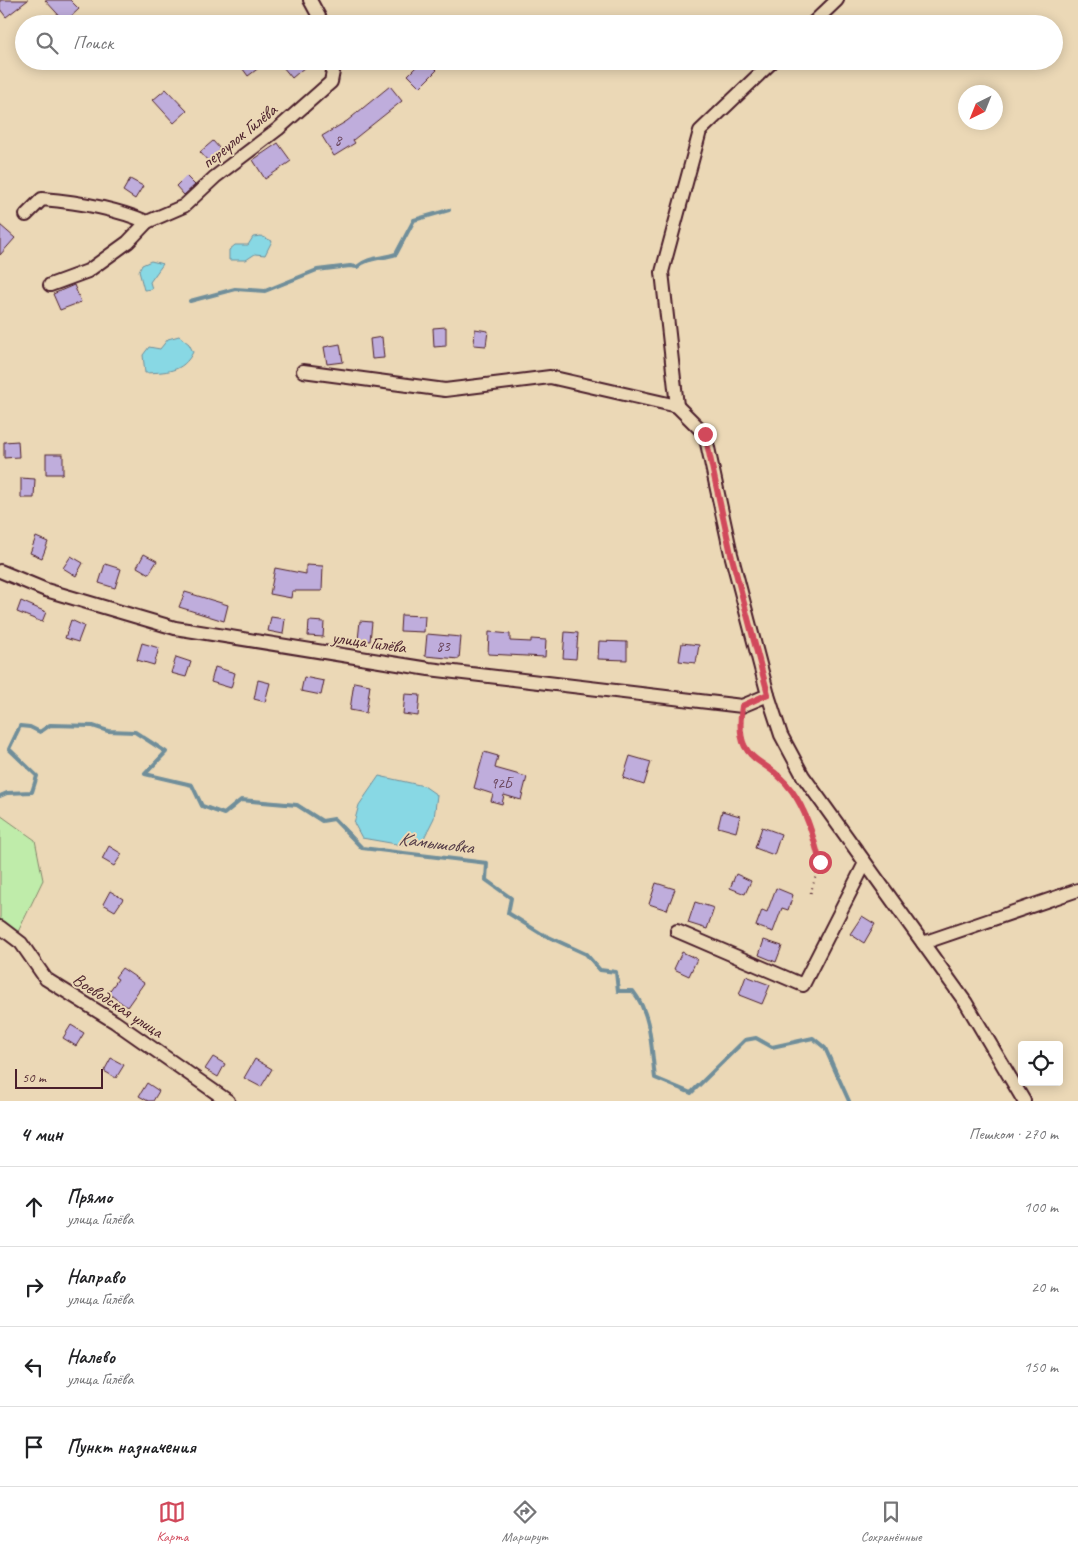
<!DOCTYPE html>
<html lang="ru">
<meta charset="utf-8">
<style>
body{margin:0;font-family:Caveat,sans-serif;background:#f2f2f2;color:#202124}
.controls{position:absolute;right:15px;bottom:15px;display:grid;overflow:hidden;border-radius:5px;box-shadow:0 2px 12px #0003}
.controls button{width:45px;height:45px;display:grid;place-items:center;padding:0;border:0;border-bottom:1px solid #e0e0e0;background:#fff;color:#202124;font:25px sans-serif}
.compass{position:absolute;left:958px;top:85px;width:45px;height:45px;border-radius:50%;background:#fff;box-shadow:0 2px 12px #0003;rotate:223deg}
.scale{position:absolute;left:15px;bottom:12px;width:88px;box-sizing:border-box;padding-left:5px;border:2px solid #4a1f2b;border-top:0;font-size:14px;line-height:18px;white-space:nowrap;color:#4a1f2b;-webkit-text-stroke:4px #ebd8b6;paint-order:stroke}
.stop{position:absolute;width:15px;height:15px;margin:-11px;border:4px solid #d1495b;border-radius:50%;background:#fff}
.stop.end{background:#d1495b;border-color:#fff;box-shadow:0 1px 5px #0008}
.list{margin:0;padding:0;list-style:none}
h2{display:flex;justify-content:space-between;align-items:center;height:65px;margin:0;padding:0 20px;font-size:21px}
h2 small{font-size:16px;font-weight:400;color:#757577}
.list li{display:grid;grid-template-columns:32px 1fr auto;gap:15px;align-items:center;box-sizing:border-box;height:80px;padding:0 20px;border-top:1px solid #e0e0e0}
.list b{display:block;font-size:19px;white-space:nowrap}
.list p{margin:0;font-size:16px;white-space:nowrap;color:#757577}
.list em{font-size:16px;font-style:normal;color:#757577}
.icon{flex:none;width:28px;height:28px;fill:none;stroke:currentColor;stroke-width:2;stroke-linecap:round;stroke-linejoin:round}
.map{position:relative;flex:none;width:1078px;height:1101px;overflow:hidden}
.search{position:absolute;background:#fff;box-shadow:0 2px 12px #0003;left:15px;right:15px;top:15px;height:55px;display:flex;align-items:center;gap:12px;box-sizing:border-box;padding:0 18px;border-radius:28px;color:#757577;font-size:19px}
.sheet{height:385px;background:#fff}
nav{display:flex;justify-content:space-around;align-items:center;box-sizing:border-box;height:70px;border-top:1px solid #e0e0e0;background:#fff;font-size:14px;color:#757577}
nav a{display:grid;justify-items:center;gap:2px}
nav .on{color:#d1495b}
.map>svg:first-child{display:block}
.green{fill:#bfecaa;stroke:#84866a}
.water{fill:#88d8e4;stroke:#6f8e9a}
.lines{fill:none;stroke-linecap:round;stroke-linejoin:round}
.stream{stroke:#6f8e9a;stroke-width:4}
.building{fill:#bfaddc;stroke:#4a1f2b}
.minor-casing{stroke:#4a1f2b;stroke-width:16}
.path{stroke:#4a1f2b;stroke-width:2;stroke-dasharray:1 4;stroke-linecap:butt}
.minor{stroke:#ebd8b6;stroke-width:12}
.route{stroke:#d1495b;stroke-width:6}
.labels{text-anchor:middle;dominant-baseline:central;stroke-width:4;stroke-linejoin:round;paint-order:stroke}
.number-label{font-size:15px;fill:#674257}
.street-label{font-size:18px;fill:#4a1f2b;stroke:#ebd8b6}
.water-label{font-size:19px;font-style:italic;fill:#533b47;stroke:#ebd8b6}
</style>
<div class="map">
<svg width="1078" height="1101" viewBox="0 0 1078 1101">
<rect width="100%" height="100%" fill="#ebd8b6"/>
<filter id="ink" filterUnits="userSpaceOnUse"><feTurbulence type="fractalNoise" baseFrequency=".02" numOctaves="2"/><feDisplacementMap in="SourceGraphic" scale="10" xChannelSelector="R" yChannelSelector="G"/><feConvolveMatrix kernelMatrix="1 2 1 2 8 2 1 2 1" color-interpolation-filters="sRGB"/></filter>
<g filter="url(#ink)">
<path class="green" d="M 0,815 L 35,840 L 43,880 L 16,936 L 0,938 Z"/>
<g class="water">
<path d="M 261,236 L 272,241 L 265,255 L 255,254 L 246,260 L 229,260 L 229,250 L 235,245 L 248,245 L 253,237 Z"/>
<path d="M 151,261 L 163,264 L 150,282 L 152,289 L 144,290 L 139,271 L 142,265 Z"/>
<path d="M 179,336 L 189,344 L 193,352 C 183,373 165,372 145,373 L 143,355 L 149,347 L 160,349 L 168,339 Z"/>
<path d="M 379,776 L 424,786 L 437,795 L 434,818 L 423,840 L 402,845 L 362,838 L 354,823 L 359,805 Z"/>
</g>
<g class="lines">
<g class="stream">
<path d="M 190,301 L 235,289 L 265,291 L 317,270 L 350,266 L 357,267 C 368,257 382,259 396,254 L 414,220 L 449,210"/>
<path d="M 0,796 L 7,793 L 32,792 L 37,776 L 9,749 L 20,726 L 30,727 L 40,732 L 50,725 L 93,726 L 108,731 L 135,732 L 166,752 L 145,774 L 192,785 L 202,806 L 224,814 L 241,800 L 297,805 L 322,821 L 334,819 L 362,848 L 487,863 L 486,880 L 511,898 L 508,913 L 540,933 L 586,954 L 600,970 L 616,972 L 618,991 L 633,991 C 652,1015 651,1048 655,1078 L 691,1093 L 745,1040 L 756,1038 L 772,1047 L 813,1038 L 825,1048 L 849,1101"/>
</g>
</g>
<g class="building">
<path d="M 0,0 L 28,0 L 6,17 L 0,9 Z"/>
<path d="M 45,0 L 70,0 L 79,9 L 65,22 Z"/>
<path d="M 237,61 L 256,61 L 260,67 L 248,76 Z"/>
<path d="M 278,61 L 312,61 L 292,78 Z"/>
<path d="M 422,61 L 428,61 L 437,70 L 420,87 L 408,75 Z"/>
<path d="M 390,86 L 402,101 L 353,140 L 355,143 L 334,156 L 322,136 L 347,121 Z"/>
<path d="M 166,89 L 187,111 L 174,123 L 153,100 Z"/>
<path d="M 213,141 L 221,150 L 208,161 L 200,152 Z"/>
<path d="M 278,143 L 291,161 L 265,179 L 253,160 Z"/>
<path d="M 186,176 L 195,185 L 184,195 L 176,186 Z"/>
<path d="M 130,179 L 143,186 L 135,199 L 123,191 Z"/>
<path d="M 0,225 L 15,238 L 0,255 Z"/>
<path d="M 74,285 L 81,302 L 60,310 L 53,294 Z"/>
<path d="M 446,327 L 446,346 L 434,347 L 433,328 Z"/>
<path d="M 475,329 L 488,331 L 486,346 L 474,345 Z"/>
<path d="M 382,337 L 384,358 L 372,359 L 370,339 Z"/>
<path d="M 340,344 L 343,362 L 327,364 L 324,347 Z"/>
<path d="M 18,441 L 19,457 L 4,458 L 4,442 Z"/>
<rect x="46" y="454" width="17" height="20"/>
<path d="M 21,478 L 35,479 L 34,498 L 21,498 Z"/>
<path d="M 36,537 L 48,542 L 42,558 L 30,553 Z"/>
<path d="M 144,554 L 157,561 L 149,574 L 137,567 Z"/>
<path d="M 71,556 L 83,563 L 76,576 L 63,568 Z"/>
<path d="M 105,564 L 121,569 L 115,588 L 99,583 Z"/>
<path d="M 306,565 L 323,566 L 322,591 L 292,591 L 291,598 L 270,594 L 275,568 L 306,574 Z"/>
<path d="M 185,592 L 228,605 L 224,621 L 179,607 Z"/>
<path d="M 21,601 L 46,612 L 42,622 L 17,612 Z"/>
<path d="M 401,615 L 425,616 L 424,632 L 400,631 Z"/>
<path d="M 271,617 L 285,619 L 283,634 L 268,631 Z"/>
<path d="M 71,620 L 84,626 L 78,642 L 65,638 Z"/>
<path d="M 309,621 L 324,622 L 323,637 L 308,636 Z"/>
<path d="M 360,621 L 372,622 L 370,641 L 358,640 Z"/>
<path d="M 489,632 L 510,634 L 510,641 L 531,642 L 531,639 L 546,640 L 545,657 L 488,654 Z"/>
<path d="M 565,632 L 578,633 L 576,659 L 563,658 Z"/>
<path d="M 427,634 L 461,637 L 459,659 L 425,656 Z"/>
<path d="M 599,641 L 627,642 L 627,660 L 598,659 Z"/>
<path d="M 142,643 L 159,648 L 154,665 L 137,660 Z"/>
<path d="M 682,643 L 699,645 L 696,663 L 679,661 Z"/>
<path d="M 176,657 L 191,662 L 186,677 L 171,673 Z"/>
<path d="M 215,667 L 235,673 L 231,688 L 211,682 Z"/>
<path d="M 304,677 L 324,681 L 321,695 L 301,691 Z"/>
<path d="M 258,680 L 270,683 L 265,702 L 254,699 Z"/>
<path d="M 354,682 L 370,685 L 366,713 L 350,710 Z"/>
<path d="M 405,694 L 420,695 L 418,716 L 403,714 Z"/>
<path d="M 484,752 L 498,756 L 495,768 L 527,777 L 521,800 L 504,795 L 502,804 L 491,801 L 493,794 L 474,788 Z"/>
<path d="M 630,756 L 651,762 L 644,785 L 623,778 Z"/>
<path d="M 722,811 L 740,816 L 736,832 L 718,827 Z"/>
<path d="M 762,827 L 781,834 L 774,855 L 755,848 Z"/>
<path d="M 109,846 L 122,854 L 114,866 L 102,859 Z"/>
<path d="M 736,874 L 751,881 L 745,894 L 730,888 Z"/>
<path d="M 656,883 L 675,889 L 667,910 L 649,904 Z"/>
<path d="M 776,888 L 793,895 L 788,910 L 782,908 L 773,932 L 756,926 L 762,910 L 767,912 Z"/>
<path d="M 110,891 L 123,899 L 115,911 L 103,904 Z"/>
<path d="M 695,902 L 714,908 L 707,929 L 688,923 Z"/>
<path d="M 862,916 L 875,924 L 864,943 L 850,934 Z"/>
<path d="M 764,940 L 782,946 L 776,962 L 759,955 Z"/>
<path d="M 682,952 L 697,959 L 689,976 L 674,969 Z"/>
<path d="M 122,968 L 144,983 L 127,1007 L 108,993 L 118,979 L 115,977 Z"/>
<path d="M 746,976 L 770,985 L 762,1004 L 739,995 Z"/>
<path d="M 71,1025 L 84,1033 L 76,1046 L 63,1038 Z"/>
<path d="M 213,1057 L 225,1064 L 218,1077 L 205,1069 Z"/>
<path d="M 111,1058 L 124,1065 L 116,1078 L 104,1071 Z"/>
<path d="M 255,1059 L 272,1069 L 261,1087 L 244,1078 Z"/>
<path d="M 147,1083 L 159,1091 L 153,1101 L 148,1101 L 139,1096 Z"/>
</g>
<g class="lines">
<g class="minor-casing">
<g id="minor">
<path d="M 310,0 L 323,24"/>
<path d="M 812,24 L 837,0"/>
<path d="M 26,215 L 42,199 C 77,202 115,208 147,222 L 184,206 L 215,177 L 278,129 L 331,82 L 335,61"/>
<path d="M 50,285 L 88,271 L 128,242 L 147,222"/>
<path d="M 677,406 L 662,272 L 700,131 L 773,61"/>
<path d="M 0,571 L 46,590 L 175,628 L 429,669 L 742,706 L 768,695 L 731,554 L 705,434 L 677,406 L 550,377 L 445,390 L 303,371"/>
<path d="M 768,695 L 781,735 L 803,776 L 966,1003 L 1024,1101"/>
<path d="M 0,927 L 21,943 L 46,979 L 115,1022 L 228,1101"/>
<path d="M 677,931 L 803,985 L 865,863"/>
<path d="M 923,943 L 1078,890"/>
</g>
</g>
<path class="path" d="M 741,717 L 743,745 L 750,756 L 780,775 L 807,815 L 820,862 L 810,895"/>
<use href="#minor" class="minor"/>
</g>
</g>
<g class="lines" filter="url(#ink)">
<path class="route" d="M 705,434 L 731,554 L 768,694 L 742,706 C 733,767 765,753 792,791 C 807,812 813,836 820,862"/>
</g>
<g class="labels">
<g class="number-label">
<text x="338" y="140">8</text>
<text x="443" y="646">83</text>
<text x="501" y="783">92Б</text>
</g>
<g class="street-label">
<text transform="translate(239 136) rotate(-39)">переулок Гилёва</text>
<text transform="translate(369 642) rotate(8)">улица Гилёва</text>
<text transform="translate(118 1005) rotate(33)">Воеводская улица</text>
</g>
<g class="water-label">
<text transform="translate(436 843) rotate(7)">Камышовка</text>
</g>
</g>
</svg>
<div class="controls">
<button><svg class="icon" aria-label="locate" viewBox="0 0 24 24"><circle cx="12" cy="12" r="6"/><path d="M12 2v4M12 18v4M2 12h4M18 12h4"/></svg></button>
</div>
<svg class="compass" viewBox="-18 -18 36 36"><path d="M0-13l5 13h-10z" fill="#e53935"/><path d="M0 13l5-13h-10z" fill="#757577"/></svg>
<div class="scale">50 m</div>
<div class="stop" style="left:820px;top:862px"></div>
<div class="stop end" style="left:705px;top:434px"></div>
<div class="search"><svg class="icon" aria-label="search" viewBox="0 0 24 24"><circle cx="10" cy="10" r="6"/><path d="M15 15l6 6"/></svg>Поиск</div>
</div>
<section class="sheet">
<h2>4 мин<small>Пешком · 270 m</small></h2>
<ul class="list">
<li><svg class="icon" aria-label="ahead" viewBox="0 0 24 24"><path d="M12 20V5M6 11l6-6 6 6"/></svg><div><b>Прямо</b><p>улица Гилёва</p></div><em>100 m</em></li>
<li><svg class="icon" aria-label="right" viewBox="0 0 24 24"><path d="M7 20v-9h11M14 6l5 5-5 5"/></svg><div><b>Направо</b><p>улица Гилёва</p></div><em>20 m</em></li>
<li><svg class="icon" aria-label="left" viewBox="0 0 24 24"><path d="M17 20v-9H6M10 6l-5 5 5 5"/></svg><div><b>Налево</b><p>улица Гилёва</p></div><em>150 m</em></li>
<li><svg class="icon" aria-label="arrive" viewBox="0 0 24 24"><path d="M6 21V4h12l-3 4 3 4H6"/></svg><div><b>Пункт назначения</b></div></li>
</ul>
</section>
<nav>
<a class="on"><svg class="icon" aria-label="map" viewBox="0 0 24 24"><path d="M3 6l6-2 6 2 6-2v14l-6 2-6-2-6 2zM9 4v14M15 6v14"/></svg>Карта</a>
<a><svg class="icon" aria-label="directions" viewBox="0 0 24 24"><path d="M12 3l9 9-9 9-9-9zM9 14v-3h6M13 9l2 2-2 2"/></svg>Маршрут</a>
<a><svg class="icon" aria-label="saved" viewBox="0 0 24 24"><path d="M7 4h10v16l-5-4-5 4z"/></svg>Сохранённые</a>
</nav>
